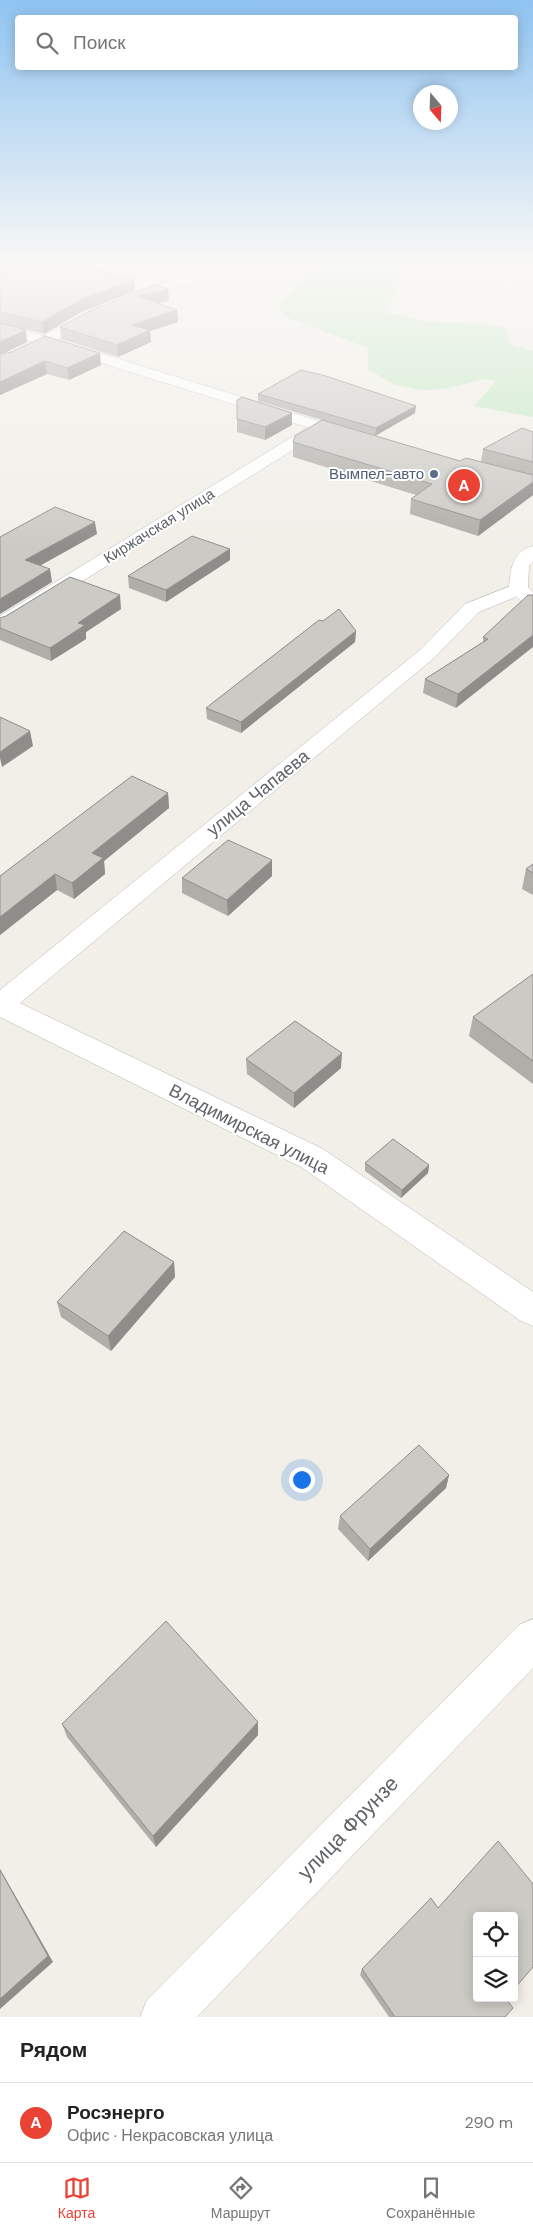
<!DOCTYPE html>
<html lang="ru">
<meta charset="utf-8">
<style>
body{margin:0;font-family:"DM Sans",sans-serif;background:#f6f6f6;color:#222}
.controls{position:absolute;right:15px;bottom:15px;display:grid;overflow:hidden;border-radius:5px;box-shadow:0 2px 12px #0003}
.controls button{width:45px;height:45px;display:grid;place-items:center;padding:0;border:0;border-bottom:1px solid #e0e0e0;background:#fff;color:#222;font:25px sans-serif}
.compass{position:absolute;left:413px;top:85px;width:45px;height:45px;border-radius:50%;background:#fff;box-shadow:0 2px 12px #0003;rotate:161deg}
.you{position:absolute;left:301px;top:1479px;width:18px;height:18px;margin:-12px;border:4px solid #fff;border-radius:50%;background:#1a73e8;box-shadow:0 0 0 8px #1a73e833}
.badge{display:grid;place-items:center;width:32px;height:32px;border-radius:50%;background:#ea4335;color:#fff;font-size:16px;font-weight:700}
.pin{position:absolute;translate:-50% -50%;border:2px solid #fff;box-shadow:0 1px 5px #0006}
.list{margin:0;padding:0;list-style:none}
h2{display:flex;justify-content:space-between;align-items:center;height:65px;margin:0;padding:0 20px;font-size:21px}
h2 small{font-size:16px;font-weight:400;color:#767676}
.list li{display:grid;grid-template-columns:32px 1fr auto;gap:15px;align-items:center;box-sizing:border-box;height:80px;padding:0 20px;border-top:1px solid #e0e0e0}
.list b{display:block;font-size:19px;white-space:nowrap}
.list p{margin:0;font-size:16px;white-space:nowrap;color:#767676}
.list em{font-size:16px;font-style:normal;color:#767676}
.icon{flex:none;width:28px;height:28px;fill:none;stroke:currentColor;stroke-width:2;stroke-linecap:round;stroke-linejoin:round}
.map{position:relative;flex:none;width:533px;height:2017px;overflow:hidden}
.search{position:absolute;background:#fff;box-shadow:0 2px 12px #0003;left:15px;right:15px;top:15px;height:55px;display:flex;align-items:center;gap:12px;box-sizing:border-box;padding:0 18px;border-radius:5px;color:#767676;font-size:19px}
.sheet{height:145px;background:#fff}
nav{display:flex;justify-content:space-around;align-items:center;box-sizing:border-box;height:70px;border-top:1px solid #e0e0e0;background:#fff;font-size:14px;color:#767676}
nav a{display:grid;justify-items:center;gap:2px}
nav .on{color:#ea4335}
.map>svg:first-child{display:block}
.green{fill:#c5e8c5}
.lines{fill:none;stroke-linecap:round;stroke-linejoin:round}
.street-casing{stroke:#b5b8bc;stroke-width:1}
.secondary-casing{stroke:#b6babf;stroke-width:1}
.street{fill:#fff;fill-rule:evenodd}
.secondary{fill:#fff;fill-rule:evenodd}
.wall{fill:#afaea9}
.shaded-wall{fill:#8f8d8a}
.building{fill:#cccac5;stroke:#8f8d8a}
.service-dot{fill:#5c6f8a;stroke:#fff;stroke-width:2}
.labels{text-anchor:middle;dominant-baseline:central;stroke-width:4;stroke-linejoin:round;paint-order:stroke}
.far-service-label{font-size:15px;fill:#4e5e75;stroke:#fff;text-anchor:end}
.far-street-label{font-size:15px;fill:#5f6368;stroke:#fff}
.street-label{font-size:18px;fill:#5f6368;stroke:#fff}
.near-street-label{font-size:21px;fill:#5f6368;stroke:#fff}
</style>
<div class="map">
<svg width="533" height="2017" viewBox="0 0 533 2017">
<rect width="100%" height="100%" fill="#f1efe8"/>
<path class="green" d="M 320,266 L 394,267 L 400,286 L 384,312 L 431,322 L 481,324 L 506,328 L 511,345 L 533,351 L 533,417 L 474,406 L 496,381 L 485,379 L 444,389 L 422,390 L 393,384 L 368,369 L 368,348 L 287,317 L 279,309 L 280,303 Z"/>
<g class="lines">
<g class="street-casing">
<g id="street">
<path d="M 127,266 L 140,266 L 157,285 L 219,266 L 239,266 L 237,269 C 189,283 142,298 96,318 C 63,332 35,358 0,366 L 0,357 L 41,338 L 84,313 L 146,289 Z"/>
<path d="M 319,422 L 325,424 L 327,427 L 325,430 L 7,628 L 0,630 L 0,616 L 313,424 Z"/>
<path d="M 518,583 L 525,585 L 527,589 L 525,593 L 479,612 L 434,658 L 20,1003 L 323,1149 L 533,1292 L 533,1326 L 521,1321 L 301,1167 L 0,1017 L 0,990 L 420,650 L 465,604 Z"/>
<path d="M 533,1619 L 533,1668 L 197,2017 L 140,2017 L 147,2000 L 519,1625 Z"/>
</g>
</g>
<g class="secondary-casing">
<g id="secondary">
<path d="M 0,325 L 51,338 L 354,432 L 356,435 L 354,438 L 342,438 L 41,344 L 0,333 Z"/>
<path d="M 533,546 L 533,562 L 529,566 L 528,587 L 533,592 L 533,608 L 526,606 L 509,589 C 510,571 512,551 533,546 Z"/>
</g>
</g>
<use href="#street" class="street"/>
<use href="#secondary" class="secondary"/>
</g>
<g class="wall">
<path d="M 0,266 L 134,280 L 135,291 L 83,311 L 44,334 L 0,323 L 27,342 L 2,354 L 101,365 L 69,380 L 47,374 L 0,395 Z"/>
<path d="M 168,289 L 169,301 L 158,303 L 177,310 L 178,322 L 150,331 L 151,342 L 118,357 L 61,339 L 60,327 Z"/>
<path d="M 258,394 L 415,413 L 375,436 L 460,461 L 481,462 L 483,449 L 533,432 L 533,495 L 478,536 L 410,514 L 411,499 L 416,495 L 293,457 L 293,442 L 322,420 L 258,401 Z"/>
<path d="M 237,400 L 292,425 L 265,440 L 237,432 Z"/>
<path d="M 230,560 L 166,602 L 129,588 L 128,576 Z"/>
<path d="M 533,595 L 456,708 L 423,693 L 425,679 L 483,642 L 483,637 Z"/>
<path d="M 121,609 L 86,632 L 86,639 L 51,661 L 0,640 L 0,618 Z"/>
<path d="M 356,631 L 355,642 L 241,733 L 207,719 L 206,708 Z"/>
<path d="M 168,793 L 169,808 L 104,861 L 105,874 L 74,899 L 57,890 L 0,935 L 0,876 Z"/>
<path d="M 533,864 L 533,895 L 522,889 L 526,869 Z"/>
<path d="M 272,876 L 228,916 L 182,893 L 182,878 Z"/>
<path d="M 533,974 L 533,1084 L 469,1036 L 473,1017 Z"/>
<path d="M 246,1059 L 341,1068 L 294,1108 L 247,1074 Z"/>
<path d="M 365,1163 L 429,1165 L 428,1173 L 401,1198 L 365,1171 Z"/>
<path d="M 174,1262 L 175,1277 L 111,1351 L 61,1317 L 57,1302 Z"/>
<path d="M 449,1475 L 446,1488 L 368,1561 L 338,1529 L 340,1516 Z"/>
<path d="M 258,1722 L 258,1735 L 156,1847 L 67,1737 L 62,1724 Z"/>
<path d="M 362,1969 L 505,2017 L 389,2017 L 360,1975 Z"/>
</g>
<g class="shaded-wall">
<path d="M 134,280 L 135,291 L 83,311 L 44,334 L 42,322 L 82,299 Z"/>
<path d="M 168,289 L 169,301 L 138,308 L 137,296 Z"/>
<path d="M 177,310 L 178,322 L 150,331 L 151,342 L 118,357 L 117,345 L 132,325 Z"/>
<path d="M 26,330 L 27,342 L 0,355 L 0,342 Z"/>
<path d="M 100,353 L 101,365 L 69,380 L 67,368 Z"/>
<path d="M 45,361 L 47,374 L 0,395 L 0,382 Z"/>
<path d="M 416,406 L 415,413 L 375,436 L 376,428 Z"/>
<path d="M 292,413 L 292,425 L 265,440 L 265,427 Z"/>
<path d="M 533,482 L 533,495 L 478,536 L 480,520 Z"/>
<path d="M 95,522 L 97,534 L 27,573 L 25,560 Z"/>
<path d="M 230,549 L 230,560 L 166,602 L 166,590 Z"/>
<path d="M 50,569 L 52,582 L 0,614 L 0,599 Z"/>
<path d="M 120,595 L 121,609 L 86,632 L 86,639 L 51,661 L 50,648 L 78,623 Z"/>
<path d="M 356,631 L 355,642 L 241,733 L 241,722 Z"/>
<path d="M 533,635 L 533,647 L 456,708 L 458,694 Z"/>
<path d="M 30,731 L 33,746 L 2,767 L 0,758 L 0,752 Z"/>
<path d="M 168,793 L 169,808 L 104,861 L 105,874 L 74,899 L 72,883 L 92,853 Z"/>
<path d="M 272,860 L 272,876 L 228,916 L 227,900 Z"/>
<path d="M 55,874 L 57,890 L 0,935 L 0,917 Z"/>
<path d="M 342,1053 L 341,1068 L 294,1108 L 294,1093 Z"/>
<path d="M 429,1165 L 428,1173 L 401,1198 L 402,1190 Z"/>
<path d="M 174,1262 L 175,1277 L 111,1351 L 108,1336 Z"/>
<path d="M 449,1475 L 446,1488 L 368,1561 L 370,1549 Z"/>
<path d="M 258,1722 L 258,1735 L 156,1847 L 153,1836 Z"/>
<path d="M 0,1869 L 53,1962 L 0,2009 Z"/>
</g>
<g class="building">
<path d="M 0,266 L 85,266 L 134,280 L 82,299 L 42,322 L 0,312 Z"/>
<path d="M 155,285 L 168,289 L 137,296 L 177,310 L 132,325 L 150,330 L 117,345 L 60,327 L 96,308 Z"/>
<path d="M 0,323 L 26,330 L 0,342 Z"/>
<path d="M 45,336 L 100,353 L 67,368 L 45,361 L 0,382 L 0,354 L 12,352 Z"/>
<path d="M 301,370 L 326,376 L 416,406 L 376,428 L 258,394 Z"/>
<path d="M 242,397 L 292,413 L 265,427 L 237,419 L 237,400 Z"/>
<path d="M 322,420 L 460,461 L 466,458 L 533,475 L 533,482 L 480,520 L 411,499 L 432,484 L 293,442 L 295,436 Z"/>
<path d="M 522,428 L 533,432 L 533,462 L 483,449 Z"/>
<path d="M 55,507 L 95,522 L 25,560 L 50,569 L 0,599 L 0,537 Z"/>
<path d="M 192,536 L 230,549 L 166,590 L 128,576 Z"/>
<path d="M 70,577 L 120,595 L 78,623 L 85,625 L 50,648 L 0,628 L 0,618 L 6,616 Z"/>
<path d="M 528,595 L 533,595 L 533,635 L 458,694 L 425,679 L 488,639 L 483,637 Z"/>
<path d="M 339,609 L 356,631 L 241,722 L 206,708 L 319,620 L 323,621 Z"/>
<path d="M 0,717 L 30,731 L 0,752 Z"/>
<path d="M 132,776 L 168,793 L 92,853 L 103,858 L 72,883 L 55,874 L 0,917 L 0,876 Z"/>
<path d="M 228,840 L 272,860 L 227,900 L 182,878 Z"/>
<path d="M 533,864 L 533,873 L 526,869 Z"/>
<path d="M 533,974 L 533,1061 L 473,1017 Z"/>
<path d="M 295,1021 L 342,1053 L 294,1093 L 246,1059 Z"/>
<path d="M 393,1139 L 429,1165 L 402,1190 L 365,1163 Z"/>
<path d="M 124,1231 L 174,1262 L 108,1336 L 57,1302 Z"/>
<path d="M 419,1445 L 449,1475 L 370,1549 L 340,1516 Z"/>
<path d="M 166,1621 L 258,1722 L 153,1836 L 62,1724 Z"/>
<path d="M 498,1841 L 533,1884 L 533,1967 L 514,1989 L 514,1916 L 477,1916 L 477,1998 L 507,1998 L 506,1999 L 513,2008 L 505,2017 L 395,2017 L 362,1969 L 431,1898 L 438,1908 Z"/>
<path d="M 0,1870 L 48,1956 L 0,1999 Z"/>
</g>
<linearGradient id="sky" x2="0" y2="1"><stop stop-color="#8fc3f1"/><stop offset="0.48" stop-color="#f9f8f5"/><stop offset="1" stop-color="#f9f8f5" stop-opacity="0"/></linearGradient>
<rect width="533" height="549" fill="url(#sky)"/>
<circle class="service-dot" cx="434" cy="474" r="5"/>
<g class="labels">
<g class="far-service-label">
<text x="424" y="474">Вымпел-авто</text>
</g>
<g class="far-street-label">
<text transform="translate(159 526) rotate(-32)">Киржачская улица</text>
</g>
<g class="street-label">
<text transform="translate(258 793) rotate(-39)">улица Чапаева</text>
<text transform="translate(249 1129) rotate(27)">Владимирская улица</text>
</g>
<g class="near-street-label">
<text transform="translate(348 1828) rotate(-46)">улица Фрунзе</text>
</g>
</g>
</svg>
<div class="controls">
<button><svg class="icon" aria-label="locate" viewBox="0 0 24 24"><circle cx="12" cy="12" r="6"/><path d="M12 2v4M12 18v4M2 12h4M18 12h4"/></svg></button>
<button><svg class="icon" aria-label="layers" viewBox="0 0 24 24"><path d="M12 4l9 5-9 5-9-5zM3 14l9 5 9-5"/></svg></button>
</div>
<svg class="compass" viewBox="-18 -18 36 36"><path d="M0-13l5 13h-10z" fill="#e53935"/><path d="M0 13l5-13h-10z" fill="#767676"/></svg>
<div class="you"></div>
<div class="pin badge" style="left:464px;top:485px">A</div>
<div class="search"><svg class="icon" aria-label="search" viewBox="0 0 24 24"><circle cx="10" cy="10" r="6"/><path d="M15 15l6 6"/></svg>Поиск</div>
</div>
<section class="sheet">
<h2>Рядом<small></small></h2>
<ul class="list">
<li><span class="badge">A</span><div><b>Росэнерго</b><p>Офис · Некрасовская улица</p></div><em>290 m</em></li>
</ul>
</section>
<nav>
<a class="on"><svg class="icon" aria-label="map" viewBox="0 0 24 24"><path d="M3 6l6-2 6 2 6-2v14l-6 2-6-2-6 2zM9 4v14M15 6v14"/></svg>Карта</a>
<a><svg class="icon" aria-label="directions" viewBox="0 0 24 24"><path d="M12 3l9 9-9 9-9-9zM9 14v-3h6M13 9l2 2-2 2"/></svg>Маршрут</a>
<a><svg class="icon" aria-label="saved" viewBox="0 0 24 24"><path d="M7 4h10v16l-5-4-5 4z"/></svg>Сохранённые</a>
</nav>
